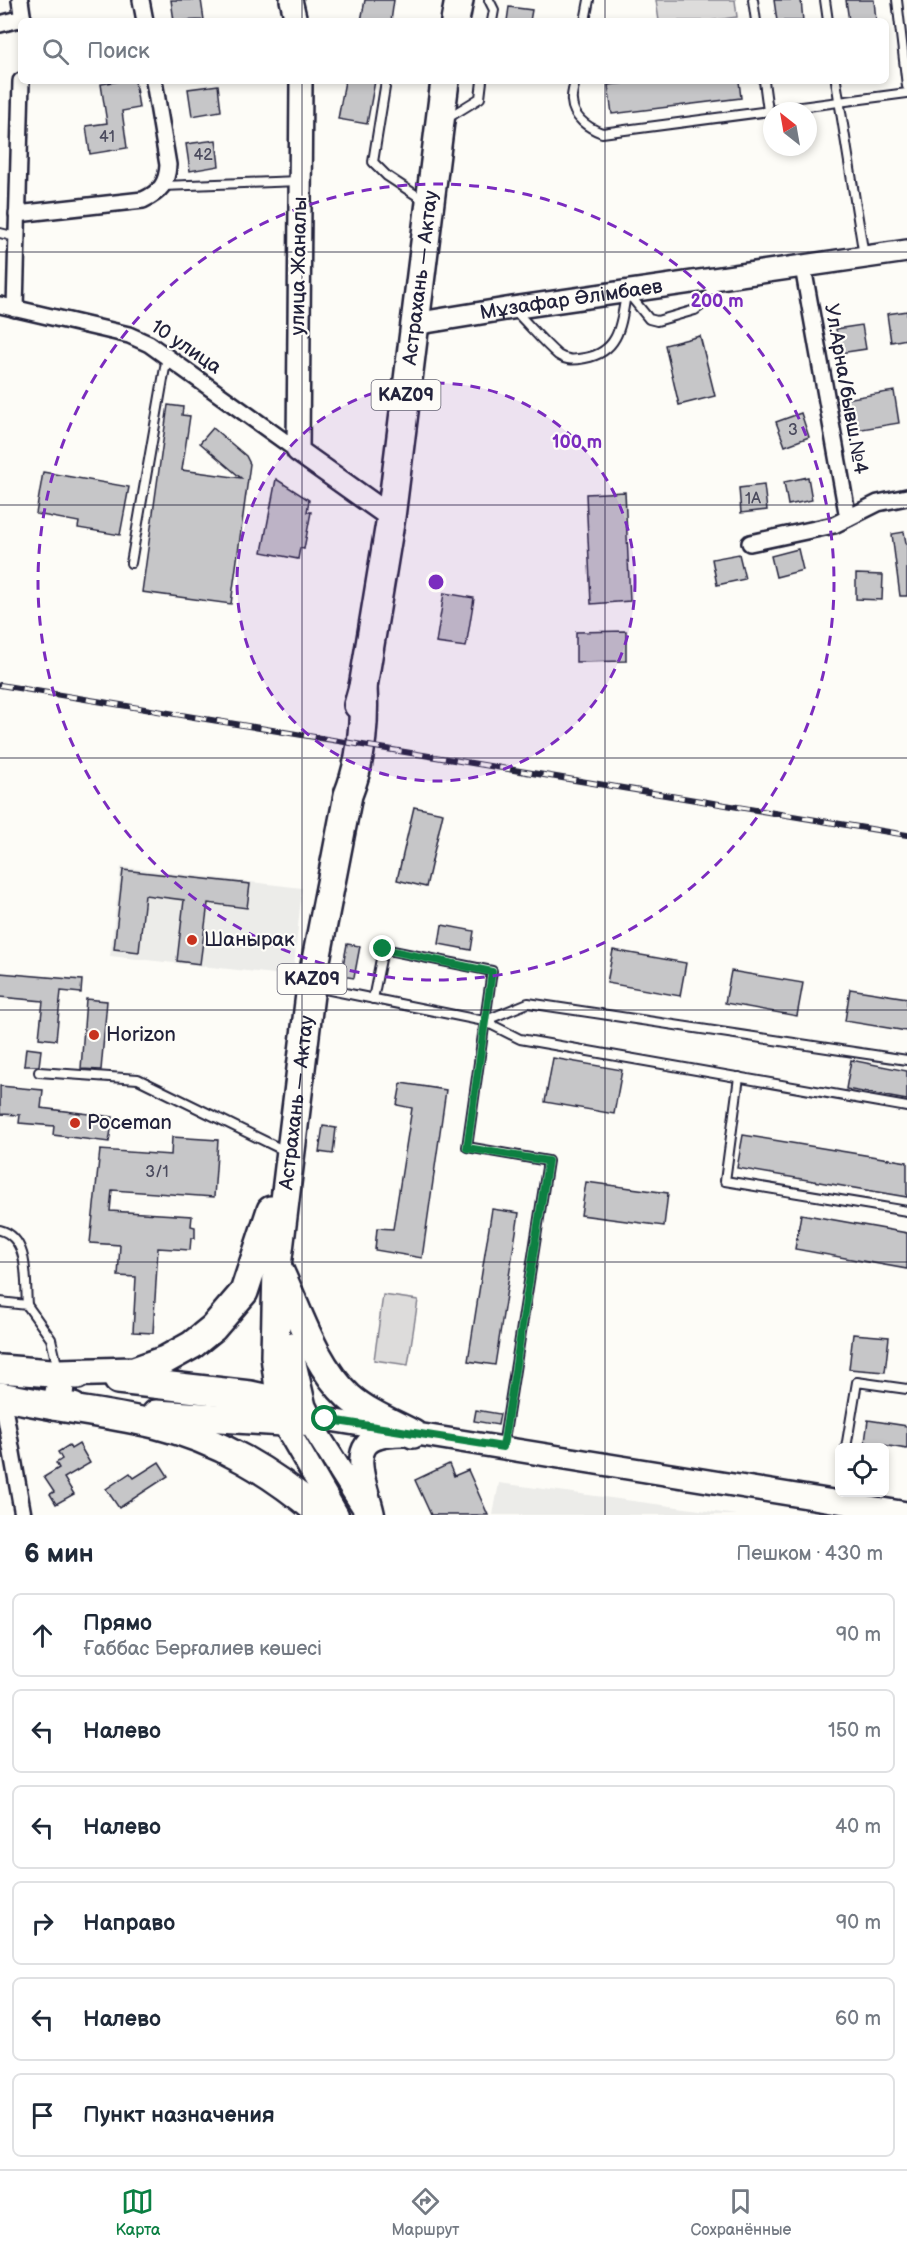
<!DOCTYPE html>
<html lang="ru">
<meta charset="utf-8">
<style>
body{margin:0;font-family:"Balsamiq Sans",sans-serif;background:#f2f2f3;color:#1f2937}
.controls{position:absolute;right:18px;bottom:18px;display:grid;overflow:hidden;border-radius:9px;box-shadow:0 3px 9px #0003}
.controls button{width:54px;height:54px;display:grid;place-items:center;padding:0;border:0;border-bottom:2px solid #e0e1e3;background:#fff;color:#1f2937;font:30px sans-serif}
.compass{position:absolute;left:763px;top:102px;width:54px;height:54px;border-radius:50%;background:#fff;box-shadow:0 3px 9px #0003;rotate:329deg}
.stop{position:absolute;width:18px;height:18px;margin:-14px;border:4px solid #0b8043;border-radius:50%;background:#fff}
.stop.end{background:#0b8043;border-color:#fff;box-shadow:0 2px 6px #0008}
.list{margin:0;padding:0;list-style:none}
h2{display:flex;justify-content:space-between;align-items:center;height:78px;margin:0;padding:0 24px;font-size:26px}
h2 small{font-size:20px;font-weight:400;color:#747a83}
.list li{display:grid;grid-template-columns:39px 1fr auto;gap:18px;align-items:center;box-sizing:border-box;height:84px;margin:0 12px 12px;padding:0 12px;border:2px solid #e0e1e3;border-radius:9px}
.list b{display:block;font-size:22px;white-space:nowrap}
.list p{margin:0;font-size:20px;white-space:nowrap;color:#747a83}
.list em{font-size:20px;font-style:normal;color:#747a83}
.icon{flex:none;width:33px;height:33px;fill:none;stroke:currentColor;stroke-width:2;stroke-linecap:round;stroke-linejoin:round}
.map{position:relative;flex:none;width:907px;height:1515px;overflow:hidden}
.search{position:absolute;background:#fff;box-shadow:0 3px 9px #0003;left:18px;right:18px;top:18px;height:66px;display:flex;align-items:center;gap:15px;box-sizing:border-box;padding:0 21px;border-radius:9px;color:#747a83;font-size:22px}
.sheet{height:654px;background:#fff}
nav{display:flex;justify-content:space-around;align-items:center;box-sizing:border-box;height:84px;border-top:2px solid #e0e1e3;background:#fff;font-size:16px;color:#747a83}
nav a{display:grid;justify-items:center;gap:3px}
nav .on{color:#0b8043}
.map>svg:first-child{display:block}
.built{fill:#ecece9}
.green{fill:#dddcdb;stroke:#807f8b;stroke-width:1.5}
.building{fill:#c6c6c8;stroke:#22223b;stroke-width:1.5}
.lines{fill:none;stroke-linecap:round;stroke-linejoin:round}
.lane-casing{stroke:#22223b;stroke-width:12}
.street-casing{stroke:#22223b;stroke-width:20}
.secondary-casing{stroke:#22223b;stroke-width:26}
.primary-casing{stroke:#22223b;stroke-width:27}
.highway-casing{stroke:#22223b;stroke-width:32}
.lane{stroke:#fdfcf7;stroke-width:8}
.street{stroke:#fdfcf7;stroke-width:15}
.secondary{stroke:#fdfcf7;stroke-width:21}
.primary{stroke:#fdfcf7;stroke-width:22}
.highway{stroke:#fdfcf7;stroke-width:27}
.rail-casing{stroke:#22223b;stroke-width:6}
.rail{stroke:#fdfcf7;stroke-width:4;stroke-dasharray:11;stroke-linecap:butt}
.route{stroke:#0b8043;stroke-width:8}
.grid{fill:none;stroke:#22223b;stroke-width:1.5;stroke-opacity:0.55}
.ring{fill:none;stroke:#7b2cbf;stroke-width:3;stroke-dasharray:10 8}
.poi-dot{fill:#c8321e;stroke:#fdfcf7;stroke-width:2}
.labels{text-anchor:middle;dominant-baseline:central;stroke-width:4.5;stroke-linejoin:round;paint-order:stroke}
.number-label{font-size:16px;fill:#4b4b5e}
.shield{fill:#fdfcf7;stroke:#646373;stroke-width:1.5}
.shield-label{font-size:18px;font-weight:bold;fill:#22223b}
.street-label{font-size:20px;fill:#22223b;stroke:#fdfcf7}
.poi-label{font-size:20px;fill:#22223b;stroke:#fdfcf7;text-anchor:start}
.centre{fill:#7b2cbf;stroke:#fdfcf7;stroke-width:3}
.ring-label{font-size:18px;text-anchor:middle;font-weight:bold;fill:#7b2cbf;stroke:#fdfcf7;stroke-width:4.5;stroke-linejoin:round;paint-order:stroke}
</style>
<div class="map">
<svg width="907" height="1515" viewBox="0 0 907 1515">
<rect width="100%" height="100%" fill="#fdfcf7"/>
<filter id="ink" filterUnits="userSpaceOnUse"><feTurbulence type="fractalNoise" baseFrequency=".0167" numOctaves="2"/><feDisplacementMap in="SourceGraphic" scale="12" xChannelSelector="R" yChannelSelector="G"/><feConvolveMatrix kernelMatrix="1 2 1 2 8 2 1 2 1" color-interpolation-filters="sRGB"/></filter>
<g filter="url(#ink)">
<g class="built">
<path d="M 121,867 L 302,888 L 293,976 L 110,956 Z"/>
<path d="M 499,1483 L 737,1515 L 493,1515 Z"/>
</g>
<g class="green">
<path d="M 656,0 L 735,0 L 737,17 L 709,21 L 659,21 Z"/>
<path d="M 383,1295 L 418,1300 L 408,1365 L 374,1360 Z"/>
</g>
<g class="building">
<path d="M 171,0 L 201,0 L 204,20 L 174,21 Z"/>
<path d="M 365,0 L 394,0 L 391,21 L 361,21 Z"/>
<path d="M 774,0 L 801,0 L 803,21 L 777,21 Z"/>
<path d="M 846,0 L 874,0 L 876,21 L 849,21 Z"/>
<path d="M 509,7 L 532,10 L 530,21 L 507,21 Z"/>
<path d="M 120,81 L 135,81 L 139,108 L 122,111 L 127,148 L 90,154 L 86,126 L 107,123 L 101,84 Z"/>
<path d="M 345,81 L 375,81 L 367,124 L 338,119 Z"/>
<path d="M 645,81 L 739,81 L 741,98 L 612,114 L 608,85 Z"/>
<path d="M 218,85 L 221,111 L 192,116 L 188,89 Z"/>
<path d="M 216,140 L 219,166 L 190,171 L 186,144 Z"/>
<path d="M 907,311 L 907,339 L 891,342 L 887,314 Z"/>
<path d="M 862,325 L 866,349 L 840,353 L 836,329 Z"/>
<path d="M 700,336 L 715,396 L 679,405 L 665,345 Z"/>
<path d="M 894,391 L 899,423 L 850,431 L 845,399 Z"/>
<path d="M 168,405 L 183,407 L 182,415 L 190,416 L 182,470 L 241,478 L 200,443 L 213,428 L 246,456 L 250,464 L 231,604 L 142,592 Z"/>
<path d="M 801,413 L 809,437 L 785,446 L 776,422 Z"/>
<path d="M 43,472 L 129,487 L 120,535 L 78,528 L 79,522 L 36,514 Z"/>
<path d="M 808,477 L 812,500 L 788,505 L 784,482 Z"/>
<path d="M 276,479 L 309,500 L 307,512 L 311,512 L 304,549 L 300,548 L 298,559 L 262,552 Z"/>
<path d="M 764,485 L 767,510 L 741,513 L 739,488 Z"/>
<path d="M 625,492 L 630,601 L 591,604 L 586,494 Z"/>
<path d="M 904,532 L 907,548 L 907,596 L 900,596 L 892,534 Z"/>
<path d="M 798,549 L 803,570 L 776,577 L 771,556 Z"/>
<path d="M 739,554 L 745,579 L 717,585 L 712,559 Z"/>
<path d="M 856,574 L 883,575 L 882,600 L 856,599 Z"/>
<path d="M 444,593 L 474,598 L 466,647 L 436,643 Z"/>
<path d="M 626,631 L 626,661 L 576,662 L 576,632 Z"/>
<path d="M 414,807 L 443,813 L 426,887 L 397,880 Z"/>
<path d="M 123,870 L 250,884 L 247,908 L 208,903 L 200,964 L 177,961 L 184,900 L 145,895 L 139,952 L 114,949 Z"/>
<path d="M 442,925 L 474,931 L 471,950 L 439,944 Z"/>
<path d="M 347,944 L 360,946 L 354,978 L 341,976 Z"/>
<path d="M 613,950 L 686,963 L 680,996 L 607,983 Z"/>
<path d="M 731,971 L 803,983 L 797,1016 L 725,1003 Z"/>
<path d="M 0,973 L 82,980 L 81,993 L 61,991 L 56,1040 L 39,1038 L 43,1001 L 0,997 Z"/>
<path d="M 850,989 L 907,998 L 907,1031 L 845,1021 Z"/>
<path d="M 86,999 L 107,1001 L 101,1070 L 81,1069 Z"/>
<path d="M 26,1048 L 41,1050 L 39,1066 L 24,1066 Z"/>
<path d="M 553,1058 L 622,1070 L 614,1114 L 545,1102 Z"/>
<path d="M 851,1060 L 907,1071 L 907,1100 L 846,1089 Z"/>
<path d="M 401,1083 L 446,1090 L 422,1258 L 375,1250 L 377,1228 L 393,1229 L 412,1108 L 397,1105 Z"/>
<path d="M 0,1086 L 43,1090 L 41,1108 L 113,1117 L 109,1142 L 53,1135 L 54,1126 L 19,1123 L 20,1115 L 0,1114 Z"/>
<path d="M 323,1126 L 336,1128 L 333,1154 L 319,1152 Z"/>
<path d="M 743,1135 L 907,1162 L 907,1197 L 737,1168 Z"/>
<path d="M 172,1137 L 218,1140 L 214,1197 L 112,1190 L 110,1211 L 192,1216 L 191,1226 L 195,1227 L 195,1238 L 191,1238 L 190,1250 L 158,1248 L 153,1333 L 133,1332 L 136,1277 L 118,1276 L 120,1245 L 90,1243 L 100,1150 L 171,1155 Z"/>
<path d="M 586,1182 L 668,1193 L 664,1226 L 581,1215 Z"/>
<path d="M 492,1209 L 519,1213 L 495,1365 L 468,1361 Z"/>
<path d="M 801,1214 L 907,1233 L 907,1269 L 795,1249 Z"/>
<path d="M 853,1334 L 889,1337 L 885,1372 L 849,1369 Z"/>
<path d="M 476,1410 L 500,1414 L 498,1425 L 474,1421 Z"/>
<path d="M 868,1420 L 907,1426 L 907,1449 L 865,1442 Z"/>
<path d="M 79,1444 L 90,1463 L 64,1478 L 74,1494 L 56,1504 L 50,1494 L 54,1492 L 44,1477 L 59,1468 L 56,1463 L 62,1459 L 58,1452 L 69,1445 L 71,1449 Z"/>
<path d="M 159,1462 L 168,1476 L 119,1508 L 106,1489 L 130,1473 L 134,1478 Z"/>
<path d="M 449,1464 L 454,1476 L 468,1470 L 488,1515 L 431,1515 L 415,1480 Z"/>
</g>
<g class="lines">
<g class="lane-casing">
<g id="lane">
<path d="M 489,0 L 494,10 L 492,21"/>
<path d="M 753,0 L 756,21"/>
<path d="M 825,0 L 828,21"/>
<path d="M 897,0 L 907,86"/>
<path d="M 585,21 L 589,0"/>
<path d="M 386,81 L 373,162 L 387,176 L 425,201"/>
<path d="M 575,81 C 574,87 571,95 572,101 C 573,118 589,128 602,133 L 907,93"/>
<path d="M 764,81 L 768,111"/>
<path d="M 836,81 L 864,256"/>
<path d="M 446,119 L 480,98 L 482,81"/>
<path d="M 163,186 L 299,181"/>
<path d="M 0,233 L 16,237"/>
<path d="M 628,293 L 649,319 L 657,321 L 695,310 L 703,304 L 717,282"/>
<path d="M 515,311 C 529,325 543,342 558,355 C 567,361 575,360 585,358 C 620,352 621,323 626,294"/>
<path d="M 131,563 L 167,356"/>
<path d="M 315,987 L 484,1021 L 520,1039 L 907,1107"/>
<path d="M 373,999 L 383,949 L 492,971 L 467,1147 L 548,1161 L 503,1446"/>
<path d="M 484,1021 L 528,1003 L 907,1060"/>
<path d="M 39,1072 L 138,1079 L 285,1151"/>
<path d="M 739,1077 L 725,1181 L 907,1211"/>
<path d="M 0,1230 C 30,1238 25,1280 27,1305"/>
<path d="M 0,1302 L 27,1305 L 51,1339 L 58,1369"/>
<path d="M 846,1448 L 857,1382 L 907,1389"/>
</g>
</g>
<g class="street-casing">
<g id="street">
<path d="M 20,0 L 23,21"/>
<path d="M 141,0 L 145,21"/>
<path d="M 0,24 L 23,18"/>
<path d="M 17,214 L 143,200 C 160,192 167,184 168,165 L 154,81"/>
<path d="M 803,267 L 848,518"/>
<path d="M 0,305 L 129,335 L 149,344 L 298,451"/>
<path d="M 15,309 L 21,81"/>
<path d="M 750,543 L 834,525 L 878,503 L 907,497"/>
<path d="M 2,1396 L 23,1515"/>
</g>
</g>
<g class="secondary-casing">
<g id="secondary">
<path d="M 291,0 L 296,21"/>
<path d="M 301,81 L 298,451 L 391,517"/>
<path id="s1" d="M 414,324 L 512,308 L 907,251"/>
<path d="M 309,1421 L 330,1420 L 907,1513"/>
</g>
</g>
<g class="primary-casing">
<g id="primary">
<path d="M 309,1421 L 366,1511"/>
<path d="M 283,1422 L 337,1515"/>
<path d="M 373,1515 C 369,1492 345,1445 380,1437 C 390,1434 403,1435 413,1434"/>
</g>
</g>
<g class="highway-casing">
<g id="highway">
<path d="M 455,21 L 459,0"/>
<path id="s2" d="M 358,705 L 363,687 L 391,517 L 445,81"/>
<path d="M 271,1210 L 244,1292 L 213,1328 L 192,1345 L 165,1360 L 134,1371 L 59,1373 C 61,1386 60,1395 54,1406 C 87,1412 122,1416 154,1424 C 219,1440 272,1472 322,1515"/>
<path d="M 280,1272 C 300,1315 314,1364 349,1397 C 367,1413 392,1423 413,1434"/>
<path d="M 0,1369 L 77,1375"/>
<path d="M 118,1380 L 250,1395 L 296,1405"/>
<path d="M 0,1396 L 54,1406 L 73,1407"/>
<path d="M 156,1414 L 283,1422 L 309,1421 L 302,1407 L 288,1346"/>
<path id="s3" d="M 283,1422 L 275,1356 L 277,1266 L 311,986 L 348,795 C 362,760 365,725 363,687"/>
</g>
</g>
<use href="#lane" class="lane"/>
<use href="#street" class="street"/>
<use href="#secondary" class="secondary"/>
<use href="#primary" class="primary"/>
<use href="#highway" class="highway"/>
<g class="rail-casing">
<path id="rail" d="M 0,685 L 907,835"/>
</g>
<use href="#rail" class="rail"/>
</g>
</g>
<g class="lines" filter="url(#ink)">
<path class="route" d="M 325,1419 L 503,1447 L 548,1161 L 467,1148 L 492,972 L 383,949"/>
</g>
<path class="grid" d="M 302,0 L 302,21M 605,0 L 605,21M 302,81 L 302,1515M 605,81 L 605,1515M 0,252 L 907,252M 0,505 L 907,505M 0,758 L 907,758M 0,1010 L 907,1010M 0,1262 L 907,1262"/>
<circle cx="436" cy="582" r="199" fill="#7b2cbf" fill-opacity=".12"/>
<g class="ring">
<circle cx="436" cy="582" r="199"/>
<circle cx="436" cy="582" r="398"/>
</g>
<g class="poi-dot">
<circle cx="192" cy="940" r="6"/>
<circle cx="94" cy="1035" r="6"/>
<circle cx="75" cy="1123" r="6"/>
</g>
<g class="labels">
<g class="number-label">
<text x="107" y="137">41</text>
<text x="203" y="155">42</text>
<text x="793" y="430">3</text>
<text x="753" y="499">1А</text>
<text x="157" y="1172">3/1</text>
</g>
<g class="shield">
<rect x="371.5" y="380" width="69" height="30" rx="4.5"/>
<rect x="277.5" y="964" width="69" height="30" rx="4.5"/>
</g>
<g class="shield-label">
<text x="406" y="395">KAZ09</text>
<text x="312" y="979">KAZ09</text>
</g>
<g class="street-label">
<text transform="translate(299 266) rotate(-89)">улица Жаналы</text>
<text stroke="none"><textPath href="#s2" startOffset="432">Астрахань — Актау</textPath></text>
<text stroke="none"><textPath href="#s1" startOffset="159">Мұзафар Әлімбаев</textPath></text>
<text transform="translate(186 347) rotate(34)">10 улица</text>
<text transform="translate(846 389) rotate(80)">Ул.Арна/бывш.№4</text>
<text stroke="none"><textPath href="#s3" startOffset="321">Астрахань — Актау</textPath></text>
</g>
<g class="poi-label">
<text x="204" y="940">Шанырак</text>
<text x="106" y="1035">Horizon</text>
<text x="87" y="1123">Poceman</text>
</g>
</g>
<circle cx="436" cy="582" r="9" class="centre"/>
<g class="ring-label">
<text x="717" y="307">200 m</text>
<text x="577" y="448">100 m</text>
</g>
</svg>
<div class="controls">
<button><svg class="icon" aria-label="locate" viewBox="0 0 24 24"><circle cx="12" cy="12" r="6"/><path d="M12 2v4M12 18v4M2 12h4M18 12h4"/></svg></button>
</div>
<svg class="compass" viewBox="-18 -18 36 36"><path d="M0-13l5 13h-10z" fill="#e53935"/><path d="M0 13l5-13h-10z" fill="#747a83"/></svg>
<div class="stop" style="left:325px;top:1419px"></div>
<div class="stop end" style="left:383px;top:949px"></div>
<div class="search"><svg class="icon" aria-label="search" viewBox="0 0 24 24"><circle cx="10" cy="10" r="6"/><path d="M15 15l6 6"/></svg>Поиск</div>
</div>
<section class="sheet">
<h2>6 мин<small>Пешком · 430 m</small></h2>
<ul class="list">
<li><svg class="icon" aria-label="ahead" viewBox="0 0 24 24"><path d="M12 20V5M6 11l6-6 6 6"/></svg><div><b>Прямо</b><p>Ғаббас Берғалиев көшесі</p></div><em>90 m</em></li>
<li><svg class="icon" aria-label="left" viewBox="0 0 24 24"><path d="M17 20v-9H6M10 6l-5 5 5 5"/></svg><div><b>Налево</b></div><em>150 m</em></li>
<li><svg class="icon" aria-label="left" viewBox="0 0 24 24"><path d="M17 20v-9H6M10 6l-5 5 5 5"/></svg><div><b>Налево</b></div><em>40 m</em></li>
<li><svg class="icon" aria-label="right" viewBox="0 0 24 24"><path d="M7 20v-9h11M14 6l5 5-5 5"/></svg><div><b>Направо</b></div><em>90 m</em></li>
<li><svg class="icon" aria-label="left" viewBox="0 0 24 24"><path d="M17 20v-9H6M10 6l-5 5 5 5"/></svg><div><b>Налево</b></div><em>60 m</em></li>
<li><svg class="icon" aria-label="arrive" viewBox="0 0 24 24"><path d="M6 21V4h12l-3 4 3 4H6"/></svg><div><b>Пункт назначения</b></div></li>
</ul>
</section>
<nav>
<a class="on"><svg class="icon" aria-label="map" viewBox="0 0 24 24"><path d="M3 6l6-2 6 2 6-2v14l-6 2-6-2-6 2zM9 4v14M15 6v14"/></svg>Карта</a>
<a><svg class="icon" aria-label="directions" viewBox="0 0 24 24"><path d="M12 3l9 9-9 9-9-9zM9 14v-3h6M13 9l2 2-2 2"/></svg>Маршрут</a>
<a><svg class="icon" aria-label="saved" viewBox="0 0 24 24"><path d="M7 4h10v16l-5-4-5 4z"/></svg>Сохранённые</a>
</nav>
